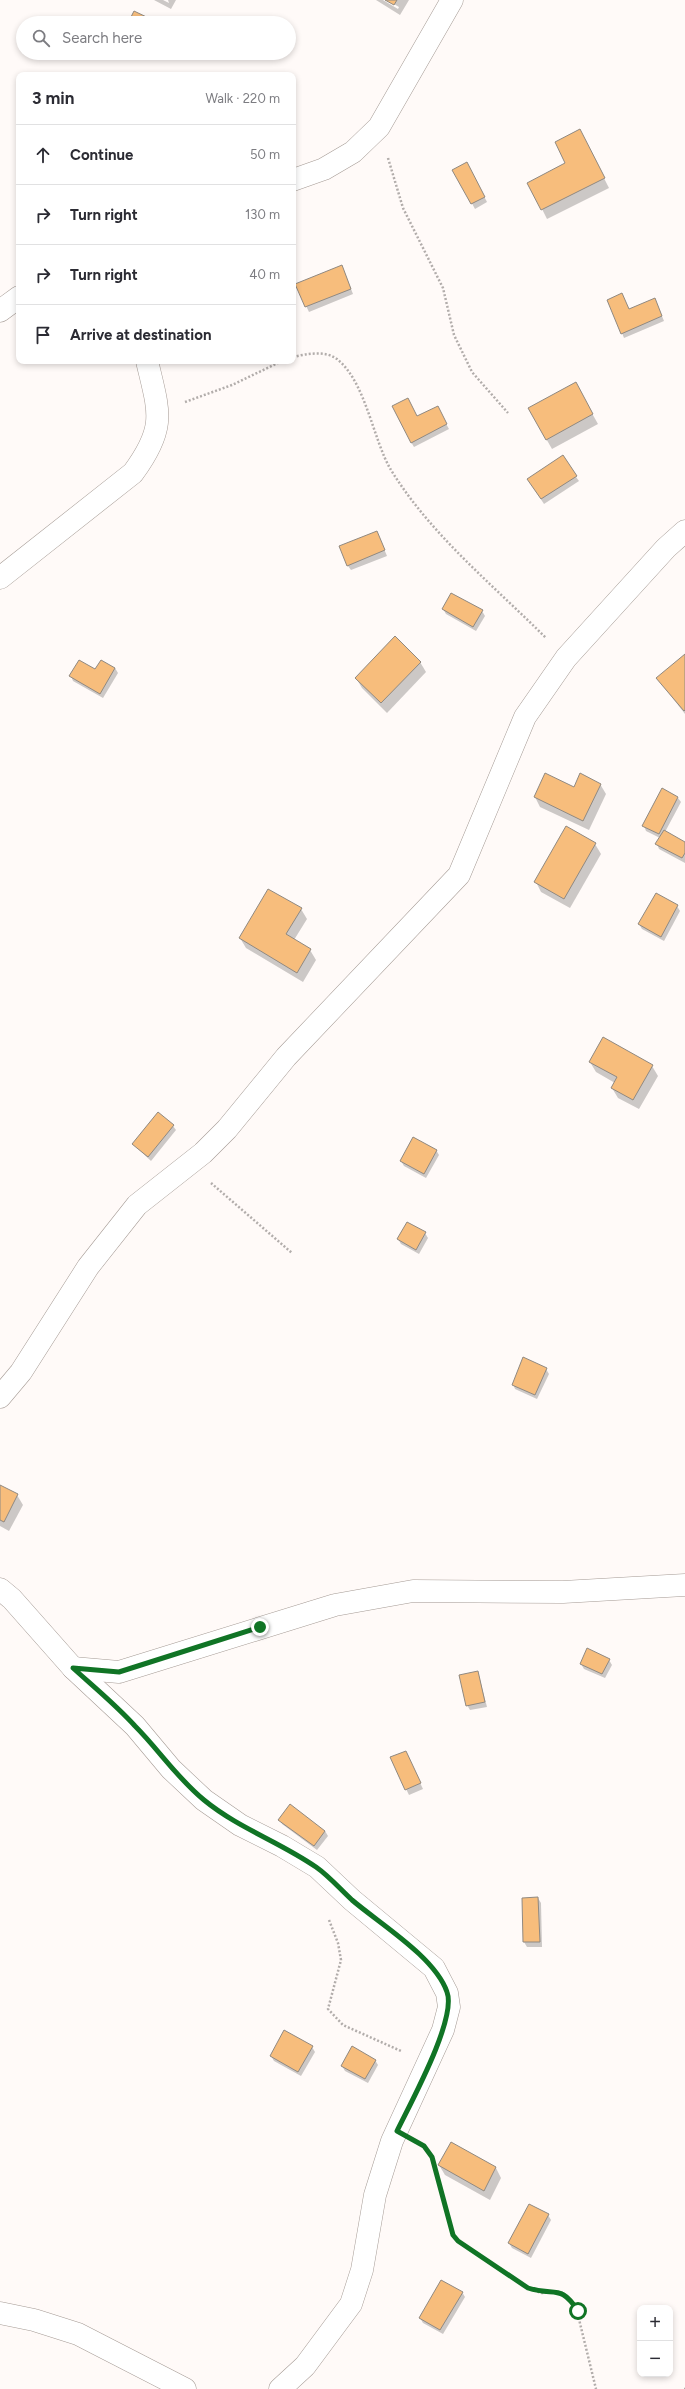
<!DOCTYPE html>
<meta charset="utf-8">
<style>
body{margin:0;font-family:Figtree,sans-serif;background:#f2f2f3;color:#2b2b33}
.controls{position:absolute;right:12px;bottom:12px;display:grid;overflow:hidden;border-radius:8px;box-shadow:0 2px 6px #0003}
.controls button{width:36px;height:36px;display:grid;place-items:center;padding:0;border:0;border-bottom:1px solid #e1e1e2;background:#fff;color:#2b2b33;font:20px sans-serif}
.stop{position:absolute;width:12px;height:12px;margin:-9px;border:3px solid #107425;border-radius:50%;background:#fff}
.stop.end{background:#107425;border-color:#fff;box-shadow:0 1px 4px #0008}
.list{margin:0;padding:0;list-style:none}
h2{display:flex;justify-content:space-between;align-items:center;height:52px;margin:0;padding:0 16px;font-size:17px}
h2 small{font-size:13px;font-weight:400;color:#7c7c81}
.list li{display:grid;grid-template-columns:26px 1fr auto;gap:12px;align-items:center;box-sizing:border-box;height:60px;padding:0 16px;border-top:1px solid #e1e1e2}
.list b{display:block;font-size:15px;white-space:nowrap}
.list em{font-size:13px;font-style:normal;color:#7c7c81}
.icon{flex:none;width:22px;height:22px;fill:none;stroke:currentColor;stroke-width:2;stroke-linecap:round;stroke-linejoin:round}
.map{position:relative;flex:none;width:685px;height:2389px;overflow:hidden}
.search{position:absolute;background:#fff;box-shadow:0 2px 6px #0003;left:16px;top:16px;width:280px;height:44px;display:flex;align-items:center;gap:10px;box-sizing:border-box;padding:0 14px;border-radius:22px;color:#7c7c81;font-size:15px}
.panel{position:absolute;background:#fff;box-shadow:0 2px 6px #0003;left:16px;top:72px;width:280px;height:292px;border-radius:8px}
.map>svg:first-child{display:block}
.shadow{fill:#0003}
.building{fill:#f7bd7c;stroke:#908981}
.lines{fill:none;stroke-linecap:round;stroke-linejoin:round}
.minor-casing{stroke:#a59b95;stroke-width:23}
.path{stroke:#b2adab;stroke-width:2.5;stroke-dasharray:2 2;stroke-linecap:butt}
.minor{stroke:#fff;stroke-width:22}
.route{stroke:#107425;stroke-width:5}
</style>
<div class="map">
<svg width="685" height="2389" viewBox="0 0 685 2389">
<rect width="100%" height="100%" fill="#fffaf8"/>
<g class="shadow">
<path d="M 154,0 L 163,0 L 169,3 L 168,0 L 176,0 L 171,9 Z"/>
<path d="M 376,0 L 383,0 L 398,9 L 399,7 L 387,0 L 409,0 L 400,15 Z"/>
<path d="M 585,141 L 609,188 L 547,219 L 542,209 Z"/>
<path d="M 467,164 L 487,202 L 475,209 L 454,170 Z"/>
<path d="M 344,271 L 353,294 L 309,312 L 296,285 Z"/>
<path d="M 622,294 L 629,310 L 657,304 L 664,321 L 624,338 L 622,333 Z"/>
<path d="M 575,383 L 598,424 L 552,449 L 529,409 Z"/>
<path d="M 437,408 L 449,429 L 414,447 L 411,442 L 417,418 Z"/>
<path d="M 576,477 L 579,481 L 544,504 L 531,484 Z"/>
<path d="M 379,537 L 387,556 L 351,570 L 348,566 Z"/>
<path d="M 443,609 L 482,611 L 485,616 L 476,631 L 446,614 Z"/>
<path d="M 685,655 L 685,714 L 657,678 Z"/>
<path d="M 420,662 L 426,672 L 387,713 L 362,688 L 356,678 Z"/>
<path d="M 115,668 L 118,673 L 103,698 L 73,681 L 71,676 Z"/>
<path d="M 600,784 L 606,794 L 589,830 L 540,807 L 535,797 Z"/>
<path d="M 678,798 L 681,802 L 665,832 L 685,843 L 685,863 L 659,849 L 657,844 L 660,838 L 646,831 L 644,826 Z"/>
<path d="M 595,844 L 601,854 L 570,908 L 541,892 L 536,882 Z"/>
<path d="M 656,894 L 677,906 L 680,911 L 664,941 L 642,929 L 639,924 Z"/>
<path d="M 301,909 L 307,919 L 294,940 L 310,950 L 316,960 L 303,982 L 246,948 L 240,938 Z"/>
<path d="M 590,1062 L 652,1066 L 658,1076 L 639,1109 L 618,1098 L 612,1088 L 615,1083 L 596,1072 Z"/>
<path d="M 173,1126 L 176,1130 L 151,1161 L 133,1144 Z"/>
<path d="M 436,1150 L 439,1155 L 426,1178 L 404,1166 L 401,1161 Z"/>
<path d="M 425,1233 L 428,1238 L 419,1254 L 401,1244 L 398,1239 Z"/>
<path d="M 546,1369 L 549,1374 L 537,1399 L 515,1389 L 513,1384 Z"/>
<path d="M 0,1486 L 17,1495 L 23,1505 L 9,1531 L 0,1526 Z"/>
<path d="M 609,1660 L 612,1665 L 605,1678 L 584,1669 L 581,1664 Z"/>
<path d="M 478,1672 L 487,1707 L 470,1710 L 467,1705 Z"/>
<path d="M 408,1757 L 423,1789 L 409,1795 L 391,1758 Z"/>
<path d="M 280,1820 L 325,1831 L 328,1836 L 317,1850 L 282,1824 Z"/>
<path d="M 538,1898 L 541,1903 L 542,1947 L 527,1947 L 524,1942 Z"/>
<path d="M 312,2047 L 315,2052 L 301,2076 L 274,2061 L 271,2056 Z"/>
<path d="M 375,2060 L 378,2065 L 368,2083 L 345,2071 L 342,2066 Z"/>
<path d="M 451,2143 L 496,2168 L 501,2178 L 490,2200 L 445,2175 L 439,2165 Z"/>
<path d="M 530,2205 L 548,2215 L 551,2220 L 531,2258 L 512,2248 L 509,2243 Z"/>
<path d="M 462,2292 L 465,2297 L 443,2334 L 423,2323 L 420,2318 Z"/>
</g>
<g class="building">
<path d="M 385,0 L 397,0 L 394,5 Z"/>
<path d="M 134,11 L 159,23 L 128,23 Z"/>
<path d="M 580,129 L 605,178 L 541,210 L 527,183 L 565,163 L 555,142 Z"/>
<path d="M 467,162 L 485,197 L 471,204 L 452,170 Z"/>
<path d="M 342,265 L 351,289 L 305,307 L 295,284 Z"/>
<path d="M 622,293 L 629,309 L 655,298 L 662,316 L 621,334 L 607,300 Z"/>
<path d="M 576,382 L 593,414 L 546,440 L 528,408 Z"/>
<path d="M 408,398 L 417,416 L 438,406 L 447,424 L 411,443 L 392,406 Z"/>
<path d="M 563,455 L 577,476 L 541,499 L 527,479 Z"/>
<path d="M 377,531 L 385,550 L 347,566 L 339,546 Z"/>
<path d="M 451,593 L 483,610 L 473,627 L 442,609 Z"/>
<path d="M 395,636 L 421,662 L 381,703 L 355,678 Z"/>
<path d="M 685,654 L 685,710 L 684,711 L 656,678 Z"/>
<path d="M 79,660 L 95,669 L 101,660 L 115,668 L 100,694 L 69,676 Z"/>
<path d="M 545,773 L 574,787 L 580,773 L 601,784 L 583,821 L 534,797 Z"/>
<path d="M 662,788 L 678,797 L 659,834 L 642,826 Z"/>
<path d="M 566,826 L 596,843 L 564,899 L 534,882 Z"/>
<path d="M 664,830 L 685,842 L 685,853 L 682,858 L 655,844 Z"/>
<path d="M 268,889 L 302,908 L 286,934 L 311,949 L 297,973 L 239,938 Z"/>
<path d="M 656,893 L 678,905 L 661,937 L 638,924 Z"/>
<path d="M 603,1037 L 653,1065 L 633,1100 L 611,1088 L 617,1077 L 589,1062 Z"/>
<path d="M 158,1112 L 174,1125 L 148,1157 L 132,1144 Z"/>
<path d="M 413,1137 L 437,1150 L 424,1174 L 400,1161 Z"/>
<path d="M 407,1222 L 426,1232 L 416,1250 L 397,1239 Z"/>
<path d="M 523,1357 L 547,1368 L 535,1395 L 512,1385 Z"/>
<path d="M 0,1485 L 18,1494 L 4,1522 L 0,1520 Z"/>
<path d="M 587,1648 L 610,1659 L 602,1674 L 580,1664 Z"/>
<path d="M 478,1671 L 485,1702 L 466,1706 L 459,1675 Z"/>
<path d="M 406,1751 L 421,1783 L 405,1790 L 390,1757 Z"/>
<path d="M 290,1804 L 325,1831 L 314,1846 L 278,1820 Z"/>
<path d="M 538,1897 L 540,1942 L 523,1942 L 522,1898 Z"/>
<path d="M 284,2030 L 313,2046 L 298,2072 L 270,2056 Z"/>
<path d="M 352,2046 L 376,2060 L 365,2079 L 341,2066 Z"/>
<path d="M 451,2142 L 496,2167 L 484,2191 L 438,2165 Z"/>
<path d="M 529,2204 L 549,2214 L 528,2254 L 508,2243 Z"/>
<path d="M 441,2280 L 463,2292 L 440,2330 L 419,2318 Z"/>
</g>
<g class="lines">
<g class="minor-casing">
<g id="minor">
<path d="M 293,180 L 324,169 L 353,152 L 379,127 L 452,0"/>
<path d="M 0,311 L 19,297"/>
<path d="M 0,578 L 133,473 C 167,427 159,412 147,361"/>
<path d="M 0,1397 L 21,1372 L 88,1267 L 137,1205 L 203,1153 L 227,1129 L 286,1057 L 459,875 L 525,717 L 566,658 L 666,548 L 685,531"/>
<path d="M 0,1589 L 12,1599 L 73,1668 L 135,1726 L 171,1769 L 204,1800 L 240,1825 L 282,1846 L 317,1867 L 352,1900 L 434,1968 L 447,1993 L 449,2007 L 443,2030 L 392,2141 L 375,2195 L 362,2270 L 351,2304 L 305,2366 L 280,2389"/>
<path d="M 73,1668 L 119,1672 L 335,1605 L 413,1591 L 563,1592 L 685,1585"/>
<path d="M 0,2313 L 34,2320 L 78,2334 L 185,2389"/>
</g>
</g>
<g class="path">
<path d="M 388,158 L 403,208 L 443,288 L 454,335 L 472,372 L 508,413"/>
<path d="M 293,357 C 306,354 325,350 337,359 C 366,382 373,440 391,470 C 431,535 492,584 546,638"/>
<path d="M 185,402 L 232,385 L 282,361"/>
<path d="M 211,1183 L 292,1253"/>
<path d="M 329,1920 L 338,1943 L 341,1960 L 328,2009 L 343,2025 L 401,2051"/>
<path d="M 421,2144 L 432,2157 L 453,2235 L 458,2241 L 528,2288 L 541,2293 L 561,2292 L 569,2298 L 577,2311 L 596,2389"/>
<path d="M 684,2389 L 685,2389"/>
</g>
<use href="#minor" class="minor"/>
</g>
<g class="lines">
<path class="route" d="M 260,1627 L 119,1672 L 73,1668 C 94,1687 116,1705 135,1726 C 159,1750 177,1778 204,1800 C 238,1828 280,1842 316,1867 C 329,1876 340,1889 352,1900 C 380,1924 435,1957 447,1992 C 457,2019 410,2104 397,2131 L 424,2146 L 432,2157 L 453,2235 L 458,2241 L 528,2288 C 555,2297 560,2283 578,2311"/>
</g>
</svg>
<div class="controls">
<button>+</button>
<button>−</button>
</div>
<div class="stop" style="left:578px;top:2311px"></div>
<div class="stop end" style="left:260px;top:1627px"></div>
<div class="search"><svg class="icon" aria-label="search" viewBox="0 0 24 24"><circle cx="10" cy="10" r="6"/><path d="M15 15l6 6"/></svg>Search here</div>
<section class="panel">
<h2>3 min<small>Walk · 220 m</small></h2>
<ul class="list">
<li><svg class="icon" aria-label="ahead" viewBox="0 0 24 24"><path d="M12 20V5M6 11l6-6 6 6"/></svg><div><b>Continue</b></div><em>50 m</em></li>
<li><svg class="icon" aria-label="right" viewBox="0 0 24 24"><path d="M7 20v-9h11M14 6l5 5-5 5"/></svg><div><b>Turn right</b></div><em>130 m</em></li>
<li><svg class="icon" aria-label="right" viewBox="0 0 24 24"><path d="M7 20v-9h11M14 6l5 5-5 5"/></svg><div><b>Turn right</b></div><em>40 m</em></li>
<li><svg class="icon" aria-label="arrive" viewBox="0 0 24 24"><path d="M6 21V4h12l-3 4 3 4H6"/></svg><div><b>Arrive at destination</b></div></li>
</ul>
</section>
</div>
